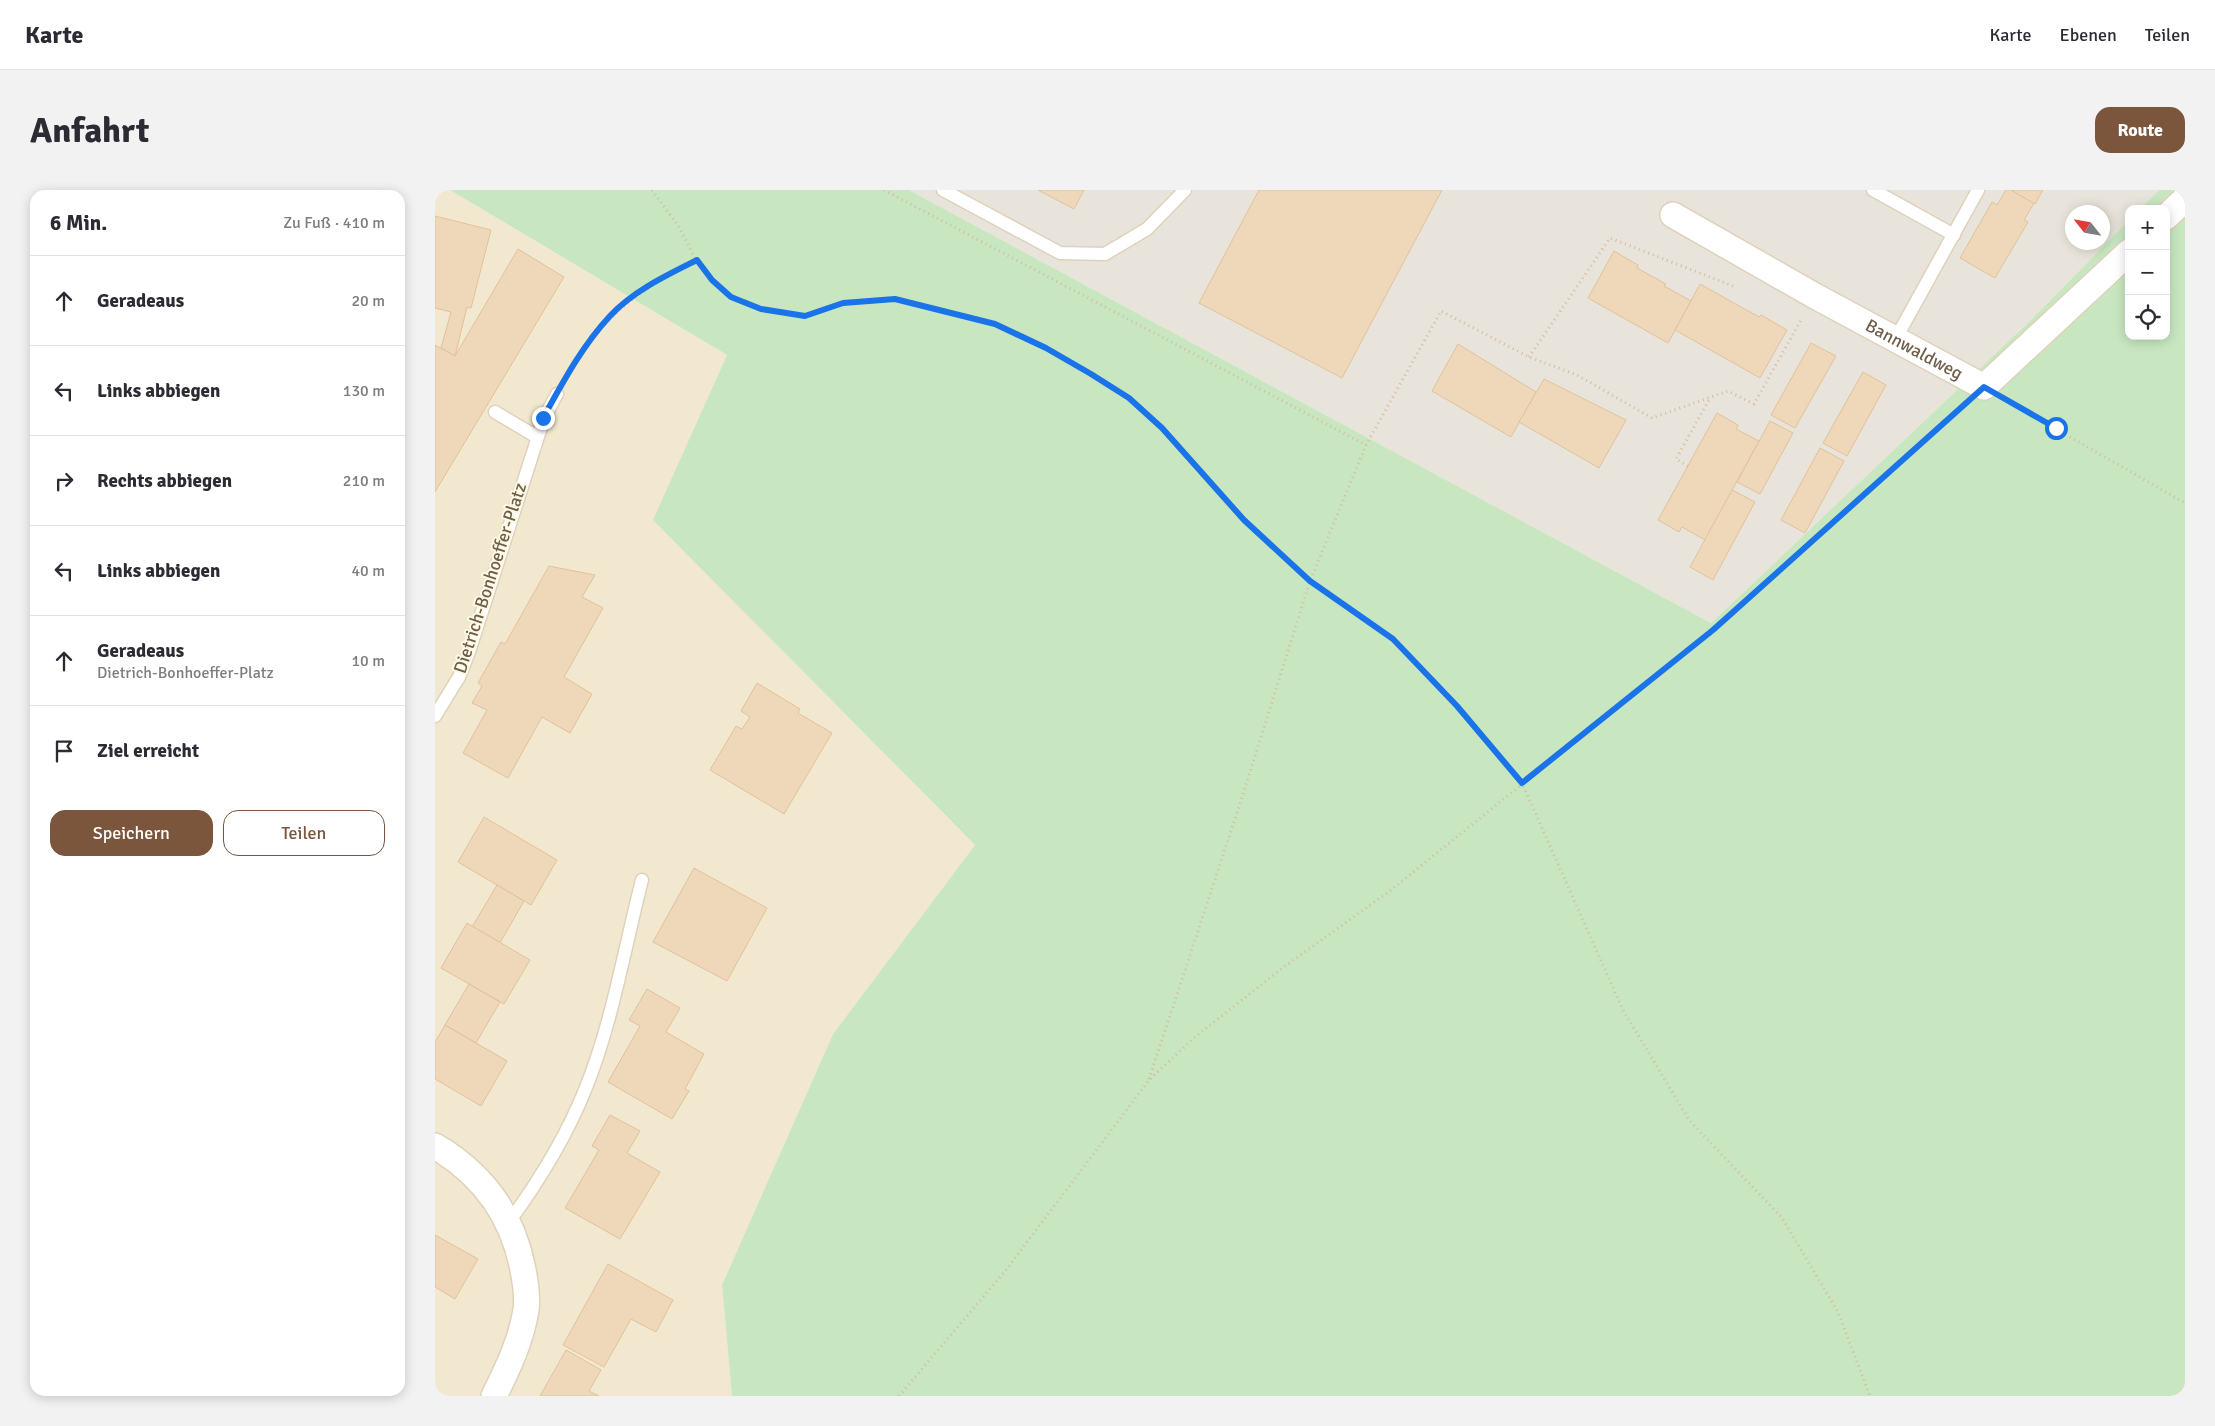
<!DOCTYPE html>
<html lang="de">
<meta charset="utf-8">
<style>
body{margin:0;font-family:Signika,sans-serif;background:#f2f2f3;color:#2b2b33}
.controls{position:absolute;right:15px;top:15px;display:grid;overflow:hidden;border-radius:10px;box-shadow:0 2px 12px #0003}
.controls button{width:45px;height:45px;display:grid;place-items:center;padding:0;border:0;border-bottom:1px solid #e1e1e2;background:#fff;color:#2b2b33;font:25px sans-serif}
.compass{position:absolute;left:1630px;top:15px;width:45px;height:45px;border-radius:50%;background:#fff;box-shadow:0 2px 12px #0003;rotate:301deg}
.stop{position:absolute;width:15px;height:15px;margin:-11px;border:4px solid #1a73e8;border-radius:50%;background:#fff}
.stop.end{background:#1a73e8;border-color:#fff;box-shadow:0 1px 5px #0008}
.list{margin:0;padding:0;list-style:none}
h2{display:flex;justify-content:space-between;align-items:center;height:65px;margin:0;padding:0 20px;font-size:21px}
h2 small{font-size:16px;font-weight:400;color:#7c7c81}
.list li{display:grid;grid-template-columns:32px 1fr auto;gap:15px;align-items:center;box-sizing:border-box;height:90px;padding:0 20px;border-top:1px solid #e1e1e2}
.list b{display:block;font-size:19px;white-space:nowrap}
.list p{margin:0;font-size:16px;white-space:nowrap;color:#7c7c81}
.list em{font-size:16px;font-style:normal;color:#7c7c81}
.actions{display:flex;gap:10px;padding:15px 20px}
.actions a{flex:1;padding:11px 0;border:1px solid #7c553d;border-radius:15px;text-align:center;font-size:18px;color:#7c553d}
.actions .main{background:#7c553d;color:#fff}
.icon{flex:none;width:28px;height:28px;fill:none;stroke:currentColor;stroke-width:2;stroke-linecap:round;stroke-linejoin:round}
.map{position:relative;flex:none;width:1750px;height:1206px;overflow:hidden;border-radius:15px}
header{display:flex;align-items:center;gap:30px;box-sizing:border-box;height:70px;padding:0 25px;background:#fff;border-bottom:1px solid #e1e1e2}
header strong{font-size:24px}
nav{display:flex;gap:28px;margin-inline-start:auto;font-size:18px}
.intro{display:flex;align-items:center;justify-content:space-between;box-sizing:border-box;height:120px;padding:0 30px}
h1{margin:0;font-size:35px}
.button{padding:12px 22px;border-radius:15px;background:#7c553d;color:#fff;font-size:18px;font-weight:700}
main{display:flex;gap:30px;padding:0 30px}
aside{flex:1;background:#fff;border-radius:15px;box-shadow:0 2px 12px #0003}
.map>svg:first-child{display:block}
.residential{fill:#f2e8cf}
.industrial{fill:#e9e4db;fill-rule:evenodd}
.green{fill:#c8e7c0}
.building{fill:#eed8b9;stroke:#e0c29a}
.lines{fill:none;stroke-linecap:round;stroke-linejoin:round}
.service-casing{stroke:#ded2bc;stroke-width:15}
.minor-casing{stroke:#ded2bc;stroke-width:28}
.path{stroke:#d2bc9d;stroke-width:3;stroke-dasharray:1 4;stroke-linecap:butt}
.service{stroke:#fff;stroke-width:12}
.minor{stroke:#fff;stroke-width:25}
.route{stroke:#1a73e8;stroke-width:6}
.labels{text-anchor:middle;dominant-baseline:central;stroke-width:4;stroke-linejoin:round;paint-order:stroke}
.street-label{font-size:18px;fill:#6f5e49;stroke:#fef9e5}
</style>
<header>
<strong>Karte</strong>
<nav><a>Karte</a><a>Ebenen</a><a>Teilen</a></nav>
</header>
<div class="intro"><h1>Anfahrt</h1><a class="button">Route</a></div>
<main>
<aside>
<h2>6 Min.<small>Zu Fuß · 410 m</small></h2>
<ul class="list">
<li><svg class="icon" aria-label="ahead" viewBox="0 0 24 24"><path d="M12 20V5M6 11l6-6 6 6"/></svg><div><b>Geradeaus</b></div><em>20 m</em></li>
<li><svg class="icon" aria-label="left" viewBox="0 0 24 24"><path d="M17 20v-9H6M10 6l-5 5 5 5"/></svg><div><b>Links abbiegen</b></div><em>130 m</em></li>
<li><svg class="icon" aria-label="right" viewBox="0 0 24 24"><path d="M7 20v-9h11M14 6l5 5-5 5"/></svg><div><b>Rechts abbiegen</b></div><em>210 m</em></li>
<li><svg class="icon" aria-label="left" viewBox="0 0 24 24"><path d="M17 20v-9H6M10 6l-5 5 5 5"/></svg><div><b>Links abbiegen</b></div><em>40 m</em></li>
<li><svg class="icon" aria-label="ahead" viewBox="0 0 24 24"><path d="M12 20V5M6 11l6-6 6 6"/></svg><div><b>Geradeaus</b><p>Dietrich-Bonhoeffer-Platz</p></div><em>10 m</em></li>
<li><svg class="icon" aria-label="arrive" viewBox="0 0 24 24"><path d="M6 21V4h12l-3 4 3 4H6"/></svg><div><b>Ziel erreicht</b></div></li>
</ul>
<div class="actions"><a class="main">Speichern</a><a>Teilen</a></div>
</aside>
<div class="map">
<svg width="1750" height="1206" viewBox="0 0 1750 1206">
<rect width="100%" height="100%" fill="#faf5e0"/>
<path class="residential" d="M 0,0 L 15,0 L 292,165 L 219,330 L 540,655 L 398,844 L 287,1095 L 297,1206 L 0,1206 Z"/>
<path class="industrial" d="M 474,0 L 1724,0 L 1705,19 L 1694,19 L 1694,30 L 1598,128 L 1276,433 ZM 1638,22 L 1668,22 L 1668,52 L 1638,52 Z"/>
<path class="green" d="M 15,0 L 474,0 L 1276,433 L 1598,128 L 1694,30 L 1694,146 L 1731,146 L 1731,19 L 1705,19 L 1724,0 L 1750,0 L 1750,1206 L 297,1206 L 287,1095 L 398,844 L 540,655 L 218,330 L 292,165 Z"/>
<g class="building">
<path d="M 603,0 L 649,0 L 639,19 Z"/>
<path d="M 824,0 L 1007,0 L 907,188 L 764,113 Z"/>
<path d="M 1571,0 L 1576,0 L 1599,13 L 1589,30 L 1593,32 L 1560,88 L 1525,68 L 1557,12 L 1562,15 Z"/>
<path d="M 1576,0 L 1608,0 L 1600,14 Z"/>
<path d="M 0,26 L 56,40 L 36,118 L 32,117 L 20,166 L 6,158 L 16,122 L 0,118 Z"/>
<path d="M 83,59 L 129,87 L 0,302 L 0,155 L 20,166 Z"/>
<path d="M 1179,61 L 1203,75 L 1202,78 L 1231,94 L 1229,96 L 1256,111 L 1233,153 L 1153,108 Z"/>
<path d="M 1265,94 L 1324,127 L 1326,125 L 1352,140 L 1325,188 L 1240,140 Z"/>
<path d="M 1376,153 L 1401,166 L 1360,238 L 1336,225 Z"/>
<path d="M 1023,154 L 1101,202 L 1076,247 L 997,201 Z"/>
<path d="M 1428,182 L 1451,195 L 1412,266 L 1388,253 Z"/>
<path d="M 1109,189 L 1191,230 L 1164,278 L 1084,232 Z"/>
<path d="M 1282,223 L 1303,235 L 1301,239 L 1324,251 L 1270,350 L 1247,337 L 1244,342 L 1223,330 Z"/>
<path d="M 1335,231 L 1358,243 L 1325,304 L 1302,292 Z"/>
<path d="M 1385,258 L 1409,271 L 1370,343 L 1346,330 Z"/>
<path d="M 1297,300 L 1320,312 L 1278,390 L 1255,377 Z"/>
<path d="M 114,376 L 160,385 L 147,407 L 168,418 L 129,487 L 157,504 L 135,543 L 107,527 L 73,588 L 28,563 L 52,520 L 37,513 L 47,496 L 43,493 L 66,452 L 70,454 Z"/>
<path d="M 322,493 L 365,519 L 363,523 L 397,543 L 349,624 L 275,580 L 301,536 L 307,539 L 315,527 L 306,521 Z"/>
<path d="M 49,627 L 122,670 L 96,715 L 23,672 Z"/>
<path d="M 259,678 L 332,718 L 292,791 L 218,752 Z"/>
<path d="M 62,695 L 89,711 L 65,753 L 37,737 Z"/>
<path d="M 32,733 L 95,770 L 69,814 L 6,778 Z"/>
<path d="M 34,794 L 65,812 L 41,853 L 10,835 Z"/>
<path d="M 212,799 L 245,818 L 231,842 L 269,864 L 250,899 L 254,901 L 237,929 L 173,892 L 205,836 L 194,830 Z"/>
<path d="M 10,835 L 72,871 L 46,916 L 0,889 L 0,852 Z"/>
<path d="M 175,925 L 205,941 L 192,963 L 225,982 L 185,1049 L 130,1018 L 164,960 L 157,956 Z"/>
<path d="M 0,1045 L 43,1069 L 20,1109 L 0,1097 Z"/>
<path d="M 173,1074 L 238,1110 L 221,1142 L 196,1129 L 169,1177 L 128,1155 Z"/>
<path d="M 131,1160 L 166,1180 L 154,1201 L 164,1206 L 105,1206 Z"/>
</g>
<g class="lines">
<g class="service-casing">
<g id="service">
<path d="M 508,0 L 625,63 L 670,64 L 712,39 L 750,0"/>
<path d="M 1438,0 L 1519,45"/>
<path d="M 1460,150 L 1543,0"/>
<path d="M 60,222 L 102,247"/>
<path d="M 0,526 L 24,487 L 34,462 L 109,228 L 122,204"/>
<path d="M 74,1032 C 104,991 131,947 150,900 C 177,834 189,760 207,690"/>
</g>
</g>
<g class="minor-casing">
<g id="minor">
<path id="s1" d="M 1238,25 L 1380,106 L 1549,197 L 1694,62"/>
<path d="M 1731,27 L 1750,9"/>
<path d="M 0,956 C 46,983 76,1023 87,1075 C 90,1089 93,1106 91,1120 C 86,1151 73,1178 59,1206"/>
</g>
</g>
<g class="path">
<path d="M 217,0 L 244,37 L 261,70 L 277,90 L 296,107 L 326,119 L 369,125 L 408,113 L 460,109 L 560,134 L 611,159 L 656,184 L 694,208 L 727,238 L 809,330 L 875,391 L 958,449 L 1022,516 L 1087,593 L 1188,820 L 1254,930 L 1347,1028 L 1403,1122 L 1435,1206"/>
<path d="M 449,0 L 931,255"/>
<path d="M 1094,167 L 1175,48 L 1298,96"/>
<path d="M 132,186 C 164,128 205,100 261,70"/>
<path d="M 1574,212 L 1750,313"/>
<path d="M 1253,276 L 1241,269 L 1275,208"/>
<path d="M 714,889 L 803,620 L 875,391 L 931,255 L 1006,121 L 1094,167 L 1142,185 L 1217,228 L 1293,201 L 1319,214 L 1366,130"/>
<path d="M 464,1206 L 571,1080 L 714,890 L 761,846 L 849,777 L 956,700 L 1278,440 L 1527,217"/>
</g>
<use href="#service" class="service"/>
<use href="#minor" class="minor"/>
</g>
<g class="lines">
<path class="route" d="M 108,228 C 128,192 147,156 175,126 C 198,101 232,85 262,70 L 277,90 L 296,107 L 326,119 L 370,126 L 408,113 L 460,109 L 560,134 L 611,158 L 656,184 L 694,208 L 727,238 L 809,330 L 875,391 L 958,449 L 1022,516 L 1087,593 L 1278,440 L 1549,197 L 1621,238"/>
</g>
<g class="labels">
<g class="street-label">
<text stroke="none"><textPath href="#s1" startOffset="276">Bannwaldweg</textPath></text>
<text transform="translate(55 388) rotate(-72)">Dietrich-Bonhoeffer-Platz</text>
</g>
</g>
</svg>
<div class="controls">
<button>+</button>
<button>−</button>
<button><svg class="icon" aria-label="locate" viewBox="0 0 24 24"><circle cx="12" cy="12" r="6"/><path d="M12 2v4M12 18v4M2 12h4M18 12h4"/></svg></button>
</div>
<svg class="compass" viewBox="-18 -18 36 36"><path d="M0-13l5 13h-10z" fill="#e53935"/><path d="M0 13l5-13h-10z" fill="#7c7c81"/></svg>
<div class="stop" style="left:1621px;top:238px"></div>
<div class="stop end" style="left:108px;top:228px"></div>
</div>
</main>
